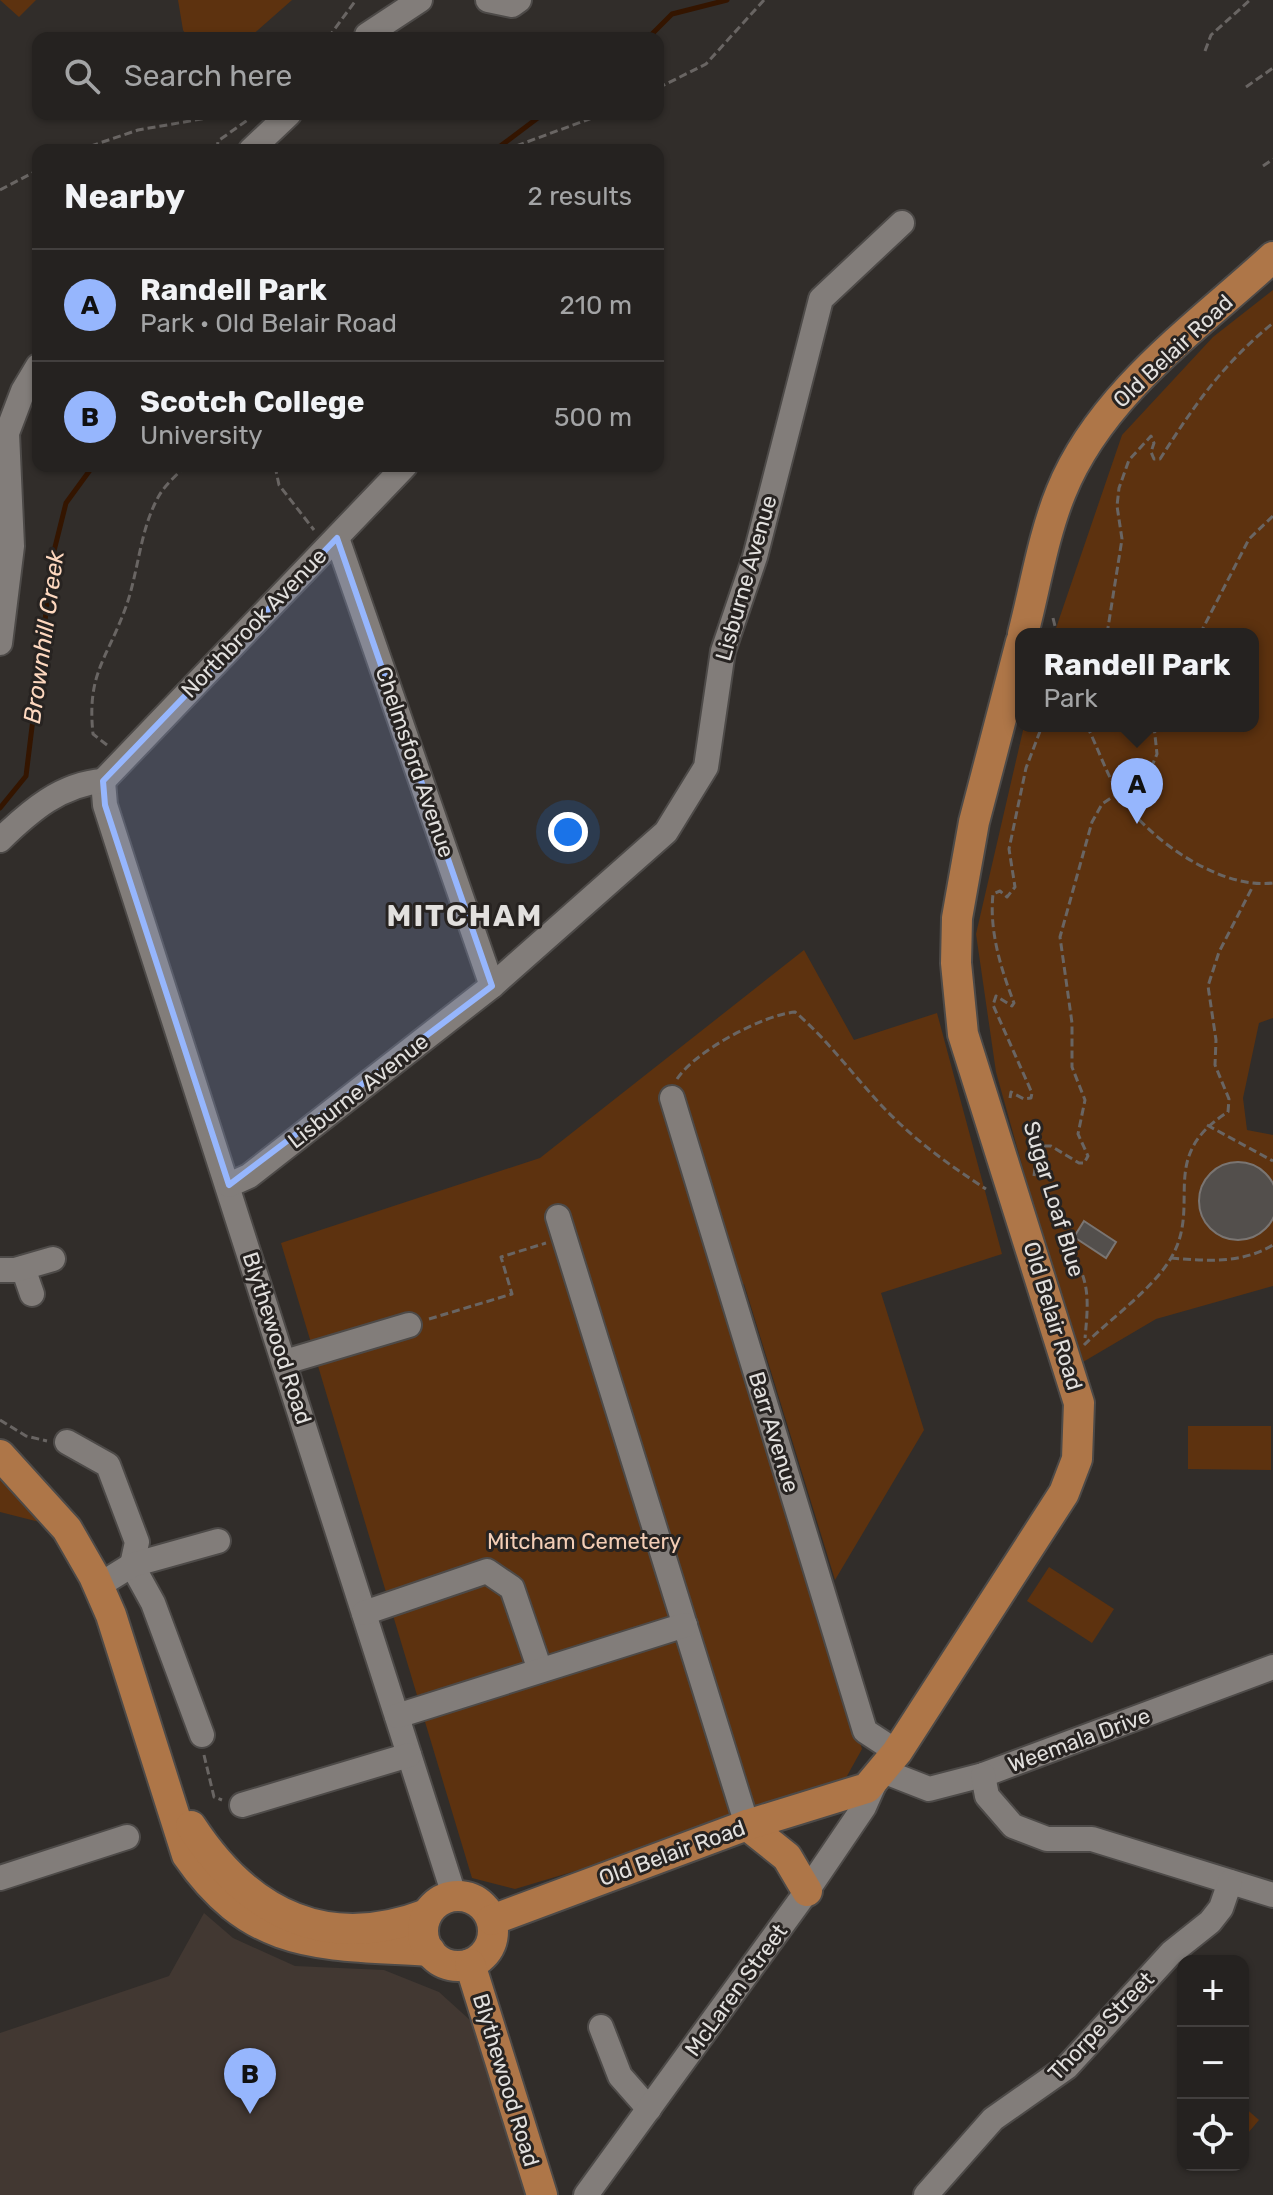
<!DOCTYPE html>
<meta charset="utf-8">
<style>
body{margin:0;font-family:Rubik,sans-serif;background:#312f2d;color:#f1f3f6}
.controls{position:absolute;right:24px;bottom:24px;display:grid;overflow:hidden;border-radius:16px;box-shadow:0 2px 6px #0004}
.controls button{width:72px;height:72px;display:grid;place-items:center;padding:0;border:0;border-bottom:2px solid #423f3e;background:#252220;color:#f1f3f6;font:40px sans-serif}
.you{position:absolute;left:568px;top:832px;width:28px;height:28px;margin:-20px;border:6px solid #fff;border-radius:50%;background:#1a73e8;box-shadow:0 0 0 12px #1a73e833}
.badge{display:grid;place-items:center;width:52px;height:52px;border-radius:50%;background:#96b6fd;color:#111;font-size:26px;font-weight:700}
.pin{position:absolute;translate:-50% -66px;filter:drop-shadow(0 2px 4px #0008)}
.pin::after{content:'';position:absolute;top:42px;width:28px;height:24px;background:inherit;clip-path:polygon(0 0,100% 0,50% 100%)}
.popup{position:absolute;left:1015px;top:628px;width:244px;height:104px;box-sizing:border-box;display:grid;place-content:center;border-radius:16px;background:#252220;filter:drop-shadow(0 2px 6px #0005);font-size:26px;white-space:nowrap;color:#a3a4a5}
.popup b{font-size:30px;color:#f1f3f6}
.popup::after{content:'';position:absolute;left:50%;top:100%;margin-left:-16px;border:16px solid transparent;border-top-color:#252220}
.list{margin:0;padding:0;list-style:none}
h2{display:flex;justify-content:space-between;align-items:center;height:104px;margin:0;padding:0 32px;font-size:34px}
h2 small{font-size:26px;font-weight:400;color:#a3a4a5}
.list li{display:grid;grid-template-columns:52px 1fr auto;gap:24px;align-items:center;box-sizing:border-box;height:112px;padding:0 32px;border-top:2px solid #423f3e}
.list b{display:block;font-size:30px;white-space:nowrap}
.list p{margin:0;font-size:26px;white-space:nowrap;color:#a3a4a5}
.list em{font-size:26px;font-style:normal;color:#a3a4a5}
.icon{flex:none;width:44px;height:44px;fill:none;stroke:currentColor;stroke-width:2;stroke-linecap:round;stroke-linejoin:round}
.map{position:relative;flex:none;width:1273px;height:2195px;overflow:hidden}
.search{position:absolute;background:#252220;box-shadow:0 2px 6px #0004;left:32px;top:32px;width:632px;height:88px;display:flex;align-items:center;gap:20px;box-sizing:border-box;padding:0 28px;border-radius:16px;color:#a3a4a5;font-size:30px}
.panel{position:absolute;background:#252220;box-shadow:0 2px 6px #0004;left:32px;top:144px;width:632px;height:328px;border-radius:16px}
.map>svg:first-child{display:block}
.built{fill:#423832}
.green{fill:#5d320f}
.lines{fill:none;stroke-linecap:round;stroke-linejoin:round}
.stream{stroke:#341500;stroke-width:5}
.building{fill:#534f4c;stroke:#7a7572;stroke-width:2}
.minor-casing{stroke:#4d4a48;stroke-width:28}
.major-casing{stroke:#4d4a48;stroke-width:34}
.path{stroke:#696563;stroke-width:3;stroke-dasharray:8 4;stroke-linecap:butt}
.minor{stroke:#827d7a;stroke-width:24}
.major{stroke:#ae7648;stroke-width:30}
.marked{fill:#96b6fd;fill-opacity:0.2;stroke:#96b6fd;stroke-width:6;stroke-linejoin:round}
.labels{text-anchor:middle;dominant-baseline:central;stroke-width:6;stroke-linejoin:round;paint-order:stroke}
.street-label{font-size:22px;fill:#e2e0de;stroke:#272321}
.park-label{font-size:22px;fill:#f3cdb5;stroke:#272321}
.water-label{font-size:24px;font-style:italic;fill:#fed8bf;stroke:#272321}
.district-label{font-size:30px;font-weight:bold;letter-spacing:2px;fill:#e2e0de;stroke:#272321}
</style>
<div class="map">
<svg width="1273" height="2195" viewBox="0 0 1273 2195">
<rect width="100%" height="100%" fill="#312d2a"/>
<path class="built" d="M 204,1913 L 233,1938 L 295,1966 L 384,1970 L 439,1992 L 471,2021 L 525,2195 L 0,2195 L 0,2033 L 169,1976 Z"/>
<g class="green">
<path d="M 0,0 L 36,0 L 19,17 Z"/>
<path d="M 178,0 L 292,0 L 249,38 L 188,38 L 183,30 Z"/>
<path d="M 1273,290 L 1273,1018 L 1259,1023 L 1243,1098 L 1247,1130 L 1273,1135 L 1273,1286 L 1156,1319 L 1083,1362 L 1046,1251 L 996,1072 L 976,934 L 1024,726 L 1253,726 L 1253,634 L 1054,634 L 1122,435 L 1213,337 Z"/>
<path d="M 804,950 L 854,1040 L 937,1013 L 1002,1254 L 881,1293 L 924,1430 L 835,1580 L 744,1284 L 724,1290 L 862,1749 L 842,1785 L 743,1821 L 515,1889 L 472,1878 L 281,1243 L 540,1158 Z"/>
<path d="M 1188,1426 L 1271,1426 L 1271,1470 L 1188,1469 Z"/>
<path d="M 0,1455 L 67,1529 L 0,1512 Z"/>
<path d="M 1049,1567 L 1114,1609 L 1092,1643 L 1027,1601 Z"/>
<path d="M 1243,2106 L 1259,2120 L 1243,2139 Z"/>
</g>
<g class="lines">
<g class="stream">
<path d="M 648,38 L 672,14 L 727,0"/>
<path d="M 495,150 L 543,114"/>
<path d="M 0,808 L 26,776 L 53,555 L 66,503 L 93,466"/>
</g>
</g>
<g class="building">
<circle cx="1238" cy="1201" r="39"/>
<path d="M 1084,1221 L 1116,1242 L 1106,1258 L 1074,1237 Z"/>
</g>
<g class="lines">
<g class="minor-casing">
<g id="minor">
<path d="M 488,0 L 512,5 L 519,0"/>
<path d="M 367,35 L 420,0"/>
<path d="M 251,150 L 289,114"/>
<path d="M 337,538 L 492,986"/>
<path d="M 0,643 L 12,546 L 7,433 L 23,391 L 38,366"/>
<path d="M 103,781 L 105,805 L 454,1895"/>
<path d="M 103,781 L 405,466"/>
<path d="M 0,840 C 30,811 61,784 103,781"/>
<path d="M 672,1098 L 865,1731 L 897,1752"/>
<path d="M 229,1185 L 249,1176 L 492,986 L 666,832 L 706,767 L 723,651 L 755,557 L 821,299 L 902,223"/>
<path d="M 558,1217 L 747,1825"/>
<path d="M 23,1268 L 32,1294"/>
<path d="M 0,1270 L 15,1270 L 53,1259"/>
<path d="M 285,1362 L 409,1325"/>
<path d="M 67,1442 L 108,1465 L 137,1542 L 132,1565 L 153,1603 L 202,1735"/>
<path d="M 98,1586 L 132,1565 L 218,1541"/>
<path d="M 364,1613 L 487,1571 L 512,1588 L 540,1670"/>
<path d="M 397,1716 L 685,1625"/>
<path d="M 883,1771 L 929,1789 L 983,1775 L 1273,1667"/>
<path d="M 983,1775 L 987,1796 L 1013,1826 L 1047,1839 L 1092,1839 L 1273,1895"/>
<path d="M 242,1805 L 409,1755"/>
<path d="M 0,1878 L 127,1837"/>
<path d="M 601,2027 L 620,2076 L 649,2109"/>
<path d="M 586,2195 L 807,1891 L 864,1807 L 876,1780"/>
<path d="M 926,2195 L 993,2119 L 1067,2067 L 1171,1953 L 1210,1922 L 1221,1908 L 1230,1882"/>
</g>
</g>
<g class="major-casing">
<g id="major">
<path d="M 1023,634 C 1035,588 1043,536 1061,492 C 1101,393 1197,327 1273,257"/>
<path d="M 0,1455 L 67,1529 L 94,1576 L 111,1615 L 187,1855 C 254,1952 323,1944 430,1951"/>
<path d="M 747,1825 L 787,1857 L 807,1891"/>
<path d="M 191,1826 C 248,1913 326,1953 427,1914"/>
<circle cx="458" cy="1931" r="35"/>
<path d="M 492,1920 L 747,1825 L 867,1788 L 897,1752 L 1064,1493 L 1077,1459 L 1079,1403 L 963,1034 L 956,963 L 957,918 L 974,822 L 1021,642"/>
<path d="M 470,1964 L 542,2195"/>
</g>
</g>
<g class="path">
<path d="M 328,38 L 356,0"/>
<path d="M 1205,51 L 1211,35 L 1250,0"/>
<path d="M 1246,87 L 1273,68"/>
<path d="M 658,88 L 706,64 L 764,0"/>
<path d="M 79,150 L 138,130 L 230,114"/>
<path d="M 217,150 L 218,141 L 256,114"/>
<path d="M 505,150 L 603,114"/>
<path d="M 1263,166 L 1273,159"/>
<path d="M 0,190 L 38,170"/>
<path d="M 275,466 L 279,485 L 314,530"/>
<path d="M 1053,618 L 1057,634"/>
<path d="M 1107,634 L 1122,539 L 1117,506 L 1119,488 L 1129,460 L 1151,436 L 1154,443 L 1151,452 L 1154,459 L 1160,459 C 1195,404 1223,364 1273,323"/>
<path d="M 1200,634 L 1249,539 L 1273,516"/>
<path d="M 1087,726 C 1098,748 1106,773 1119,794 C 1146,838 1220,890 1273,883"/>
<path d="M 107,745 L 93,734 C 87,675 105,662 124,612 C 139,574 139,529 160,494 C 166,484 177,475 185,466"/>
<path d="M 677,1079 C 695,1051 763,1015 795,1012 C 833,1044 861,1087 897,1121 C 924,1147 955,1169 986,1189"/>
<path d="M 1010,1098 L 1011,1092 L 1024,1099 L 1031,1098 L 1032,1093 L 993,1005 L 996,996 L 1012,1006 L 1014,1003 C 1001,969 989,931 993,894 L 1000,891 L 1007,897 L 1015,887 L 1009,849 L 1026,768 L 1042,726"/>
<path d="M 1207,1125 L 1273,1161"/>
<path d="M 1034,1176 L 1038,1146 L 1051,1146 L 1079,1163 L 1084,1163 L 1088,1156 L 1078,1134 L 1085,1100 L 1072,1067 L 1072,1023 L 1060,937 L 1092,822 L 1102,804 L 1149,773 L 1157,754 L 1154,726"/>
<path d="M 1065,1244 C 1090,1277 1089,1297 1085,1338"/>
<path d="M 1171,1258 C 1207,1261 1241,1264 1273,1245"/>
<path d="M 429,1319 L 512,1294 L 501,1257 L 546,1243"/>
<path d="M 1084,1345 C 1110,1319 1153,1289 1171,1258 C 1203,1204 1156,1157 1228,1112 L 1229,1099 L 1215,1065 L 1216,1040 L 1208,986 L 1219,952 L 1253,886"/>
<path d="M 0,1420 L 26,1436 L 47,1441"/>
<path d="M 204,1755 L 214,1797 L 222,1800"/>
</g>
<use href="#minor" class="minor"/>
<use href="#major" class="major"/>
</g>
<path class="marked" d="M 337,538 L 492,986 L 229,1185 L 105,805 L 103,781 Z"/>
<g class="labels">
<g class="street-label">
<text transform="translate(1173 351) rotate(-43)">Old Belair Road</text>
<text transform="translate(746 578) rotate(-74)">Lisburne Avenue</text>
<text transform="translate(254 623) rotate(-46)">Northbrook Avenue</text>
<text transform="translate(415 762) rotate(71)">Chelmsford Avenue</text>
<text transform="translate(358 1091) rotate(-38)">Lisburne Avenue</text>
<text transform="translate(1054 1199) rotate(73)">Sugar Loaf Blue</text>
<text transform="translate(1053 1316) rotate(73)">Old Belair Road</text>
<text transform="translate(277 1338) rotate(72)">Blythewood Road</text>
<text transform="translate(774 1432) rotate(73)">Barr Avenue</text>
<text transform="translate(1079 1740) rotate(-20)">Weemala Drive</text>
<text transform="translate(672 1853) rotate(-20)">Old Belair Road</text>
<text transform="translate(736 1990) rotate(-54)">McLaren Street</text>
<text transform="translate(1101 2026) rotate(-46)">Thorpe Street</text>
<text transform="translate(506 2080) rotate(73)">Blythewood Road</text>
</g>
<g class="park-label">
<text x="584" y="1541">Mitcham Cemetery</text>
</g>
<g class="water-label">
<text transform="translate(44 637) rotate(-82)">Brownhill Creek</text>
</g>
<g class="district-label">
<text x="465" y="916">MITCHAM</text>
</g>
</g>
</svg>
<div class="controls">
<button>+</button>
<button>−</button>
<button><svg class="icon" aria-label="locate" viewBox="0 0 24 24"><circle cx="12" cy="12" r="6"/><path d="M12 2v4M12 18v4M2 12h4M18 12h4"/></svg></button>
</div>
<div class="you"></div>
<div class="pin badge" style="left:1137px;top:824px">A</div>
<div class="popup"><b>Randell Park</b>Park</div>
<div class="pin badge" style="left:250px;top:2114px">B</div>
<div class="search"><svg class="icon" aria-label="search" viewBox="0 0 24 24"><circle cx="10" cy="10" r="6"/><path d="M15 15l6 6"/></svg>Search here</div>
<section class="panel">
<h2>Nearby<small>2 results</small></h2>
<ul class="list">
<li><span class="badge">A</span><div><b>Randell Park</b><p>Park · Old Belair Road</p></div><em>210 m</em></li>
<li><span class="badge">B</span><div><b>Scotch College</b><p>University</p></div><em>500 m</em></li>
</ul>
</section>
</div>
